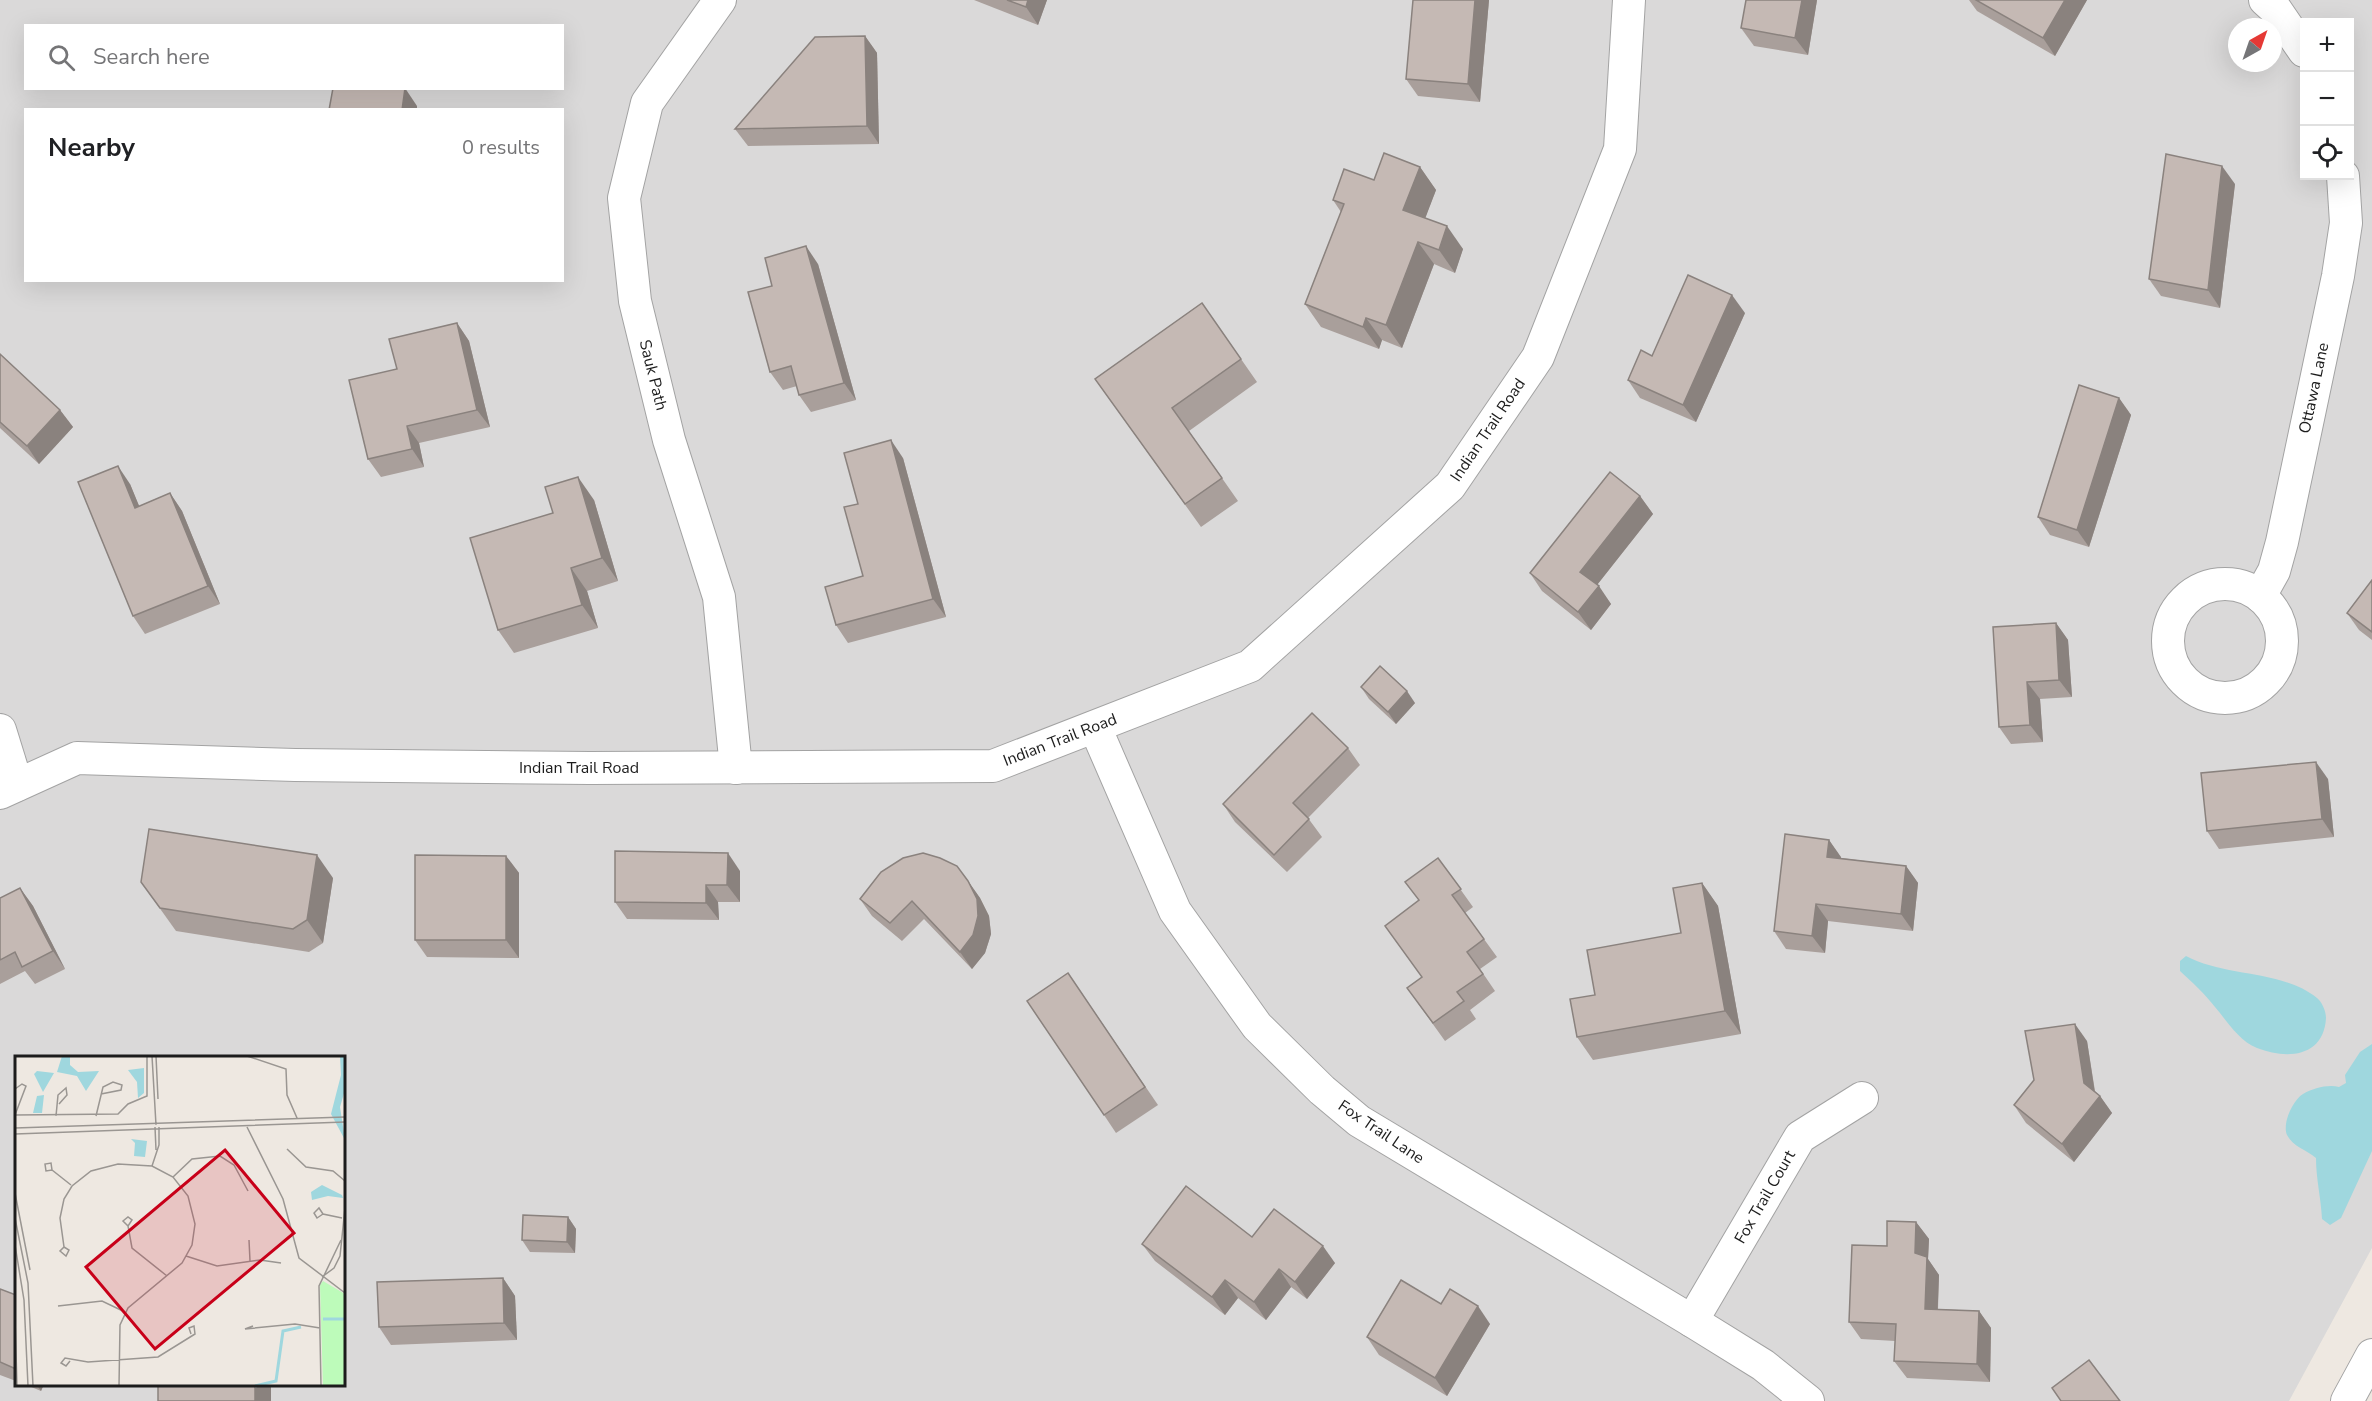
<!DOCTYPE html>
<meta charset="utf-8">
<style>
body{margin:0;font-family:"Nunito Sans",sans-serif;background:#f6f6f6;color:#202124}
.controls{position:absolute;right:18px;top:18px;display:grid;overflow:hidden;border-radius:0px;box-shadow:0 6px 24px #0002}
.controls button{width:54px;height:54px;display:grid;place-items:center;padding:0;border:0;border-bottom:2px solid #e0e0e0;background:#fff;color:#202124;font:30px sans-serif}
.compass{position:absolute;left:2228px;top:18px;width:54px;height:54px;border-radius:50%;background:#fff;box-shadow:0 6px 24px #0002;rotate:40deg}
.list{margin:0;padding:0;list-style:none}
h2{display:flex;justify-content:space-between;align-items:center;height:78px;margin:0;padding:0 24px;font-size:26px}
h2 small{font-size:20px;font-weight:400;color:#757577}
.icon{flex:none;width:33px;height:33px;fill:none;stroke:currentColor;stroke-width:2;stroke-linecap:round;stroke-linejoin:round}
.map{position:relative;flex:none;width:2372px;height:1401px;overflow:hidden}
.search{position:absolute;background:#fff;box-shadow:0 6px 24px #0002;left:24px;top:24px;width:540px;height:66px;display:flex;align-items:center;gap:15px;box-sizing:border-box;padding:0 21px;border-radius:0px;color:#757577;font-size:22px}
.panel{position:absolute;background:#fff;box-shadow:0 6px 24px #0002;left:24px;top:108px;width:540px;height:174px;border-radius:0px}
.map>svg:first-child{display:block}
.residential{fill:#dad9d9;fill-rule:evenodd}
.water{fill:#9fd7de}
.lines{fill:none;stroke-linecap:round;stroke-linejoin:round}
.minor-casing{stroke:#a3a3a3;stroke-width:34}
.minor{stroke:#fff;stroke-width:32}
.wall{fill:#a99f9b}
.shaded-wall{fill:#8a827e}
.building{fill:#c5b9b4;stroke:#8a827e;stroke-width:1.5}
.labels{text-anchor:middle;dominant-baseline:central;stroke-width:6;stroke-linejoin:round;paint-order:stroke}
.street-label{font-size:16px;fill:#1c1c1c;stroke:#fff}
.inset-river{fill:none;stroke:#9fd7de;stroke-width:3}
.inset-road{fill:none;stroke:#9a9692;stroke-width:1.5}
.view{fill:#c80019;fill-opacity:0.15;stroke:#c80019;stroke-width:3}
.inset-edge{fill:none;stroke:#1c1c1c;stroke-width:3}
</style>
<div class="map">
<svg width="2372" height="1401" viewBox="0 0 2372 1401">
<rect width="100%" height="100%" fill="#eee8e1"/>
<path class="residential" d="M 0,0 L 2372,0 L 2372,1248 L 2289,1401 L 0,1401 ZM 2304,22 L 2350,22 L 2350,176 L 2304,176 ZM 26,26 L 562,26 L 562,88 L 26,88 ZM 2237,27 L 2273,27 L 2273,63 L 2237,63 ZM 26,110 L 562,110 L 562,280 L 26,280 ZM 16,1058 L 344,1058 L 344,1384 L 16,1384 Z"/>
<g class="water">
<path d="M 2186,956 C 2225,977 2283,970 2317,998 C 2322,1002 2326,1011 2326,1018 C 2324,1057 2287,1060 2257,1048 C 2239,1041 2227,1021 2215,1007 C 2205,994 2192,982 2180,971 L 2180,961 Z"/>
<path d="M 2372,1044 L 2372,1151 L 2341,1218 L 2330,1225 L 2322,1219 C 2321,1198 2316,1179 2316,1158 C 2307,1150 2293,1147 2287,1135 C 2282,1123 2293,1100 2303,1094 C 2313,1088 2329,1084 2339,1087 L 2346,1083 L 2345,1075 L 2360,1052 Z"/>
</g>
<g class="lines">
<g class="minor-casing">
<g id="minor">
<path d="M 720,0 L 647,103 L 624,198 L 635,301 L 669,440 L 719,597 L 736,768"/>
<path d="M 2265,0 L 2276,10 L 2304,51"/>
<circle cx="2225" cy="641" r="57"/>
<path d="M 2260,596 L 2274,571 L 2282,542 L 2338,276 L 2346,223 L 2343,176"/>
<path d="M 1095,727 L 1175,911 L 1257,1026 L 1322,1090 L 1359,1121 L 1692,1321 L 1763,1365 L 1808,1401"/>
<path d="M 0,730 L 17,785"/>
<path d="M 0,793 L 77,758 L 295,765 L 590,768 L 993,766 L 1250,666 L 1450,486 L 1538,357 L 1620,149 L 1629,0"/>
<path d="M 1692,1321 L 1800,1137 L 1862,1098"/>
<path d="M 2347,1401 L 2372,1355"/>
</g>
</g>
<use href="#minor" class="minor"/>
</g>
<g class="wall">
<path d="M 974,0 L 1047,0 L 1038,25 Z"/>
<path d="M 1413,0 L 1489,0 L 1480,102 L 1418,96 L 1406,79 Z"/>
<path d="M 1817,0 L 1808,55 L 1754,46 L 1741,28 Z"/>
<path d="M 1969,0 L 2087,0 L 2055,56 L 1977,11 Z"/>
<path d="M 865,36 L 877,53 L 879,144 L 748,146 L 735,129 Z"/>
<path d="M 1420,167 L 1436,190 L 1425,218 L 1463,249 L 1455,273 L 1434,264 L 1402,348 L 1382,340 L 1379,349 L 1321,327 L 1305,304 L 1341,212 L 1333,200 L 1374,180 Z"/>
<path d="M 2235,184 L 2220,308 L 2161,296 L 2149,279 Z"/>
<path d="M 818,264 L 856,400 L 811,412 L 799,395 L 797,386 L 783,390 L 770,372 L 772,286 Z"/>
<path d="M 1202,303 L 1257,382 L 1189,431 L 1238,501 L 1201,527 L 1095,379 Z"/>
<path d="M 1745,313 L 1696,422 L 1640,398 L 1628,380 L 1652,356 Z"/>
<path d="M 457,323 L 469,341 L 490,427 L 419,443 L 424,467 L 381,477 L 368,459 L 397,369 Z"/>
<path d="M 0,354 L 60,410 L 73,427 L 39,464 L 0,428 Z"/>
<path d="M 2119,398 L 2131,415 L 2089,547 L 2050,535 L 2038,517 Z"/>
<path d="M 903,458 L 946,617 L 848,643 L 836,625 L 863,576 L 858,504 Z"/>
<path d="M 130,484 L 139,506 L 170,493 L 182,511 L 220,604 L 145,634 L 133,616 Z"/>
<path d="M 1640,496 L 1653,514 L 1597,585 L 1611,604 L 1591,630 L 1542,591 L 1530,573 Z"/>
<path d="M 594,500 L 618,581 L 587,591 L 598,628 L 514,653 L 498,630 L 553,513 Z"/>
<path d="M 2372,580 L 2372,640 L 2359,630 L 2347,613 Z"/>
<path d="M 2056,623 L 2068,640 L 2072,697 L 2040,699 L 2043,742 L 2011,744 L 1999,727 Z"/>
<path d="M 1361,687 L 1415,703 L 1396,724 L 1369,699 Z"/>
<path d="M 1348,748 L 1360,765 L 1308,818 L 1322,837 L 1287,872 L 1235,822 L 1223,804 Z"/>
<path d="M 2328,779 L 2334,837 L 2219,849 L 2207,831 Z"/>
<path d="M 1829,840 L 1841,858 L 1906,866 L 1918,883 L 1913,931 L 1828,921 L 1825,953 L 1786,949 L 1774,931 Z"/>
<path d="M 506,856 L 519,873 L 519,958 L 427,957 L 415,940 Z"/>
<path d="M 1438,858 L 1473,907 L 1465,913 L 1497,957 L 1480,969 L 1495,991 L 1470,1010 L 1476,1019 L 1445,1041 L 1407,988 L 1422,977 L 1419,901 Z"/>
<path d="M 740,871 L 740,902 L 718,902 L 719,920 L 627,919 L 615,902 Z"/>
<path d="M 333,878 L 323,943 L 309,952 L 176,931 L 141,882 Z"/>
<path d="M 968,881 L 980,898 L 989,916 L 991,934 L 985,953 L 972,969 L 924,919 L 902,941 L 872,916 L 860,899 Z"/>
<path d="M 1702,883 L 1718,906 L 1741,1034 L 1593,1060 L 1577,1037 L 1595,995 L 1681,933 Z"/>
<path d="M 20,888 L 33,906 L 65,969 L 35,984 L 25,971 L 0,984 L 0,898 Z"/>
<path d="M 1068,973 L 1158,1105 L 1116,1133 L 1104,1115 Z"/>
<path d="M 2087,1041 L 2095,1091 L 2100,1096 L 2112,1113 L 2074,1162 L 2026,1123 L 2014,1105 Z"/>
<path d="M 568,1217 L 576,1229 L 575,1253 L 530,1252 L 522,1240 Z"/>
<path d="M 1916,1222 L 1929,1239 L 1928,1259 L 1939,1275 L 1938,1309 L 1979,1311 L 1991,1328 L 1990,1382 L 1907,1378 L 1894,1361 L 1895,1341 L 1861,1339 L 1849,1322 L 1887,1246 Z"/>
<path d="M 1252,1237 L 1335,1263 L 1307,1299 L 1291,1287 L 1266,1320 L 1238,1298 L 1225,1315 L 1155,1261 L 1142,1244 Z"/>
<path d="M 503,1278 L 515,1296 L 517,1340 L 391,1345 L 379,1327 Z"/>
<path d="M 0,1289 L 16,1295 L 16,1381 L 0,1375 Z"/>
<path d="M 1441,1304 L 1490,1324 L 1447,1396 L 1379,1355 L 1367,1337 Z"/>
<path d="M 24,1384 L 44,1384 L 41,1391 Z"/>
</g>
<g class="shaded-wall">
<path d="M 1028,0 L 1047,0 L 1038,25 L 1026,7 Z"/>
<path d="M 1475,0 L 1489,0 L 1480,102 L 1468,84 Z"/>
<path d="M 1802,0 L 1817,0 L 1808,55 L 1795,38 Z"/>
<path d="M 2065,0 L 2087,0 L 2055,56 L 2043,38 Z"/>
<path d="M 865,36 L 877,53 L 879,144 L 867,126 Z"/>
<path d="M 405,88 L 417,106 L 417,110 L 402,110 Z"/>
<path d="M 2222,166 L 2235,184 L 2220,308 L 2208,290 Z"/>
<path d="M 1420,167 L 1436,190 L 1420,232 L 1403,210 Z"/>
<path d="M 1447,226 L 1463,249 L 1455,273 L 1439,250 Z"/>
<path d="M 1418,242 L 1434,264 L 1402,348 L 1386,325 Z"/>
<path d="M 806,246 L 818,264 L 856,400 L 844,383 Z"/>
<path d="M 1732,295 L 1745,313 L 1696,422 L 1683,405 Z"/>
<path d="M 1366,318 L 1382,340 L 1379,349 L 1363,327 Z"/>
<path d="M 457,323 L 469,341 L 490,427 L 477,410 Z"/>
<path d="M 2119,398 L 2131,415 L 2089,547 L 2077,530 Z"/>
<path d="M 60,410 L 73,427 L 39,464 L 27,446 Z"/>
<path d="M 407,426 L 419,443 L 424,467 L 412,449 Z"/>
<path d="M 891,440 L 903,458 L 946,617 L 933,599 Z"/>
<path d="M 118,466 L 130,484 L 147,525 L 135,508 Z"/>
<path d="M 578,477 L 594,500 L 618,581 L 602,558 Z"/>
<path d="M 170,493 L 182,511 L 220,604 L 208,586 Z"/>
<path d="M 1640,496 L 1653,514 L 1593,590 L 1580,572 Z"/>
<path d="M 571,568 L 587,591 L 598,628 L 582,605 Z"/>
<path d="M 1599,586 L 1611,604 L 1591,630 L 1578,612 Z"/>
<path d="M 2056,623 L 2068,640 L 2072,697 L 2059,680 Z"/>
<path d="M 2027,682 L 2040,699 L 2043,742 L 2030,725 Z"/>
<path d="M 1407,691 L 1415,703 L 1396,724 L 1388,712 Z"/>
<path d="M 2316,762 L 2328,779 L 2334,837 L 2322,819 Z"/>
<path d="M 1829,840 L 1841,857 L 1839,874 L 1827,857 Z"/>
<path d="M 728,853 L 740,871 L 740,902 L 727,885 Z"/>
<path d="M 317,855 L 333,878 L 323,943 L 307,920 Z"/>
<path d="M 506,856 L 519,873 L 519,958 L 506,940 Z"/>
<path d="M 1906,866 L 1918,883 L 1913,931 L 1901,914 Z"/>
<path d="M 968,881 L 980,898 L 989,916 L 991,934 L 985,953 L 972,969 L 960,952 Z"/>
<path d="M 1702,883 L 1718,906 L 1741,1034 L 1725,1011 Z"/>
<path d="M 706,885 L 718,902 L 719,920 L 706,903 Z"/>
<path d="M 20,888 L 33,906 L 65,969 L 53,951 Z"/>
<path d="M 1816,904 L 1828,921 L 1825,953 L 1812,936 Z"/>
<path d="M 2075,1024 L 2087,1041 L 2096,1100 L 2084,1083 Z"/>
<path d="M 2100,1096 L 2112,1113 L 2074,1162 L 2062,1144 Z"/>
<path d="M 568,1217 L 576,1229 L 575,1253 L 567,1242 Z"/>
<path d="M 1916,1222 L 1929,1239 L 1928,1259 L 1939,1275 L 1937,1326 L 1925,1309 L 1915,1253 Z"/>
<path d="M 1323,1246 L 1335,1263 L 1307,1299 L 1295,1282 Z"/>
<path d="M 1279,1269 L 1291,1287 L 1266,1320 L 1254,1302 Z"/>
<path d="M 503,1278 L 515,1296 L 517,1340 L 504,1323 Z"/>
<path d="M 1225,1280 L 1238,1298 L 1225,1315 L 1212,1297 Z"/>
<path d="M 1478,1306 L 1490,1324 L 1447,1396 L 1435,1378 Z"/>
<path d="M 1979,1311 L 1991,1328 L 1990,1382 L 1977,1364 Z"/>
<path d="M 36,1384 L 44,1384 L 41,1391 Z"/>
<rect x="255" y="1384" width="16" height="17"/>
</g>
<g class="building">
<path d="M 1007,0 L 1028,0 L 1026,7 Z"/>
<path d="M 1413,0 L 1475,0 L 1468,84 L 1406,79 Z"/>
<path d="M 1746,0 L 1802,0 L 1795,38 L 1741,28 Z"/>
<path d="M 1976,0 L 2065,0 L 2043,38 Z"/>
<path d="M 865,36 L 867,126 L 735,129 L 815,37 Z"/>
<path d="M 333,88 L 405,88 L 402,110 L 329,110 Z"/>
<path d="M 1384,153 L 1420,167 L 1403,210 L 1447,226 L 1439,250 L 1418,242 L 1386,325 L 1366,318 L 1363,327 L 1305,304 L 1344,204 L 1333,200 L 1344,169 L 1374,180 Z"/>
<path d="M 2166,154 L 2222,166 L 2208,290 L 2149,279 Z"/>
<path d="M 806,246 L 844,383 L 799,395 L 791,366 L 770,372 L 748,292 L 772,286 L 765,258 Z"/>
<path d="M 1688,275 L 1732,295 L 1683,405 L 1628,380 L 1641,350 L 1652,356 Z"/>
<path d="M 1202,303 L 1241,359 L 1172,408 L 1222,478 L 1185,504 L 1095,379 Z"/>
<path d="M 457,323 L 477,410 L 407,426 L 412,449 L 368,459 L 349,380 L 397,369 L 389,339 Z"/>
<path d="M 0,354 L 60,410 L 27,446 L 0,422 Z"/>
<path d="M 2079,385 L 2119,398 L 2077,530 L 2038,517 Z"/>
<path d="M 891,440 L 933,599 L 836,625 L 825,587 L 863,576 L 844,507 L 858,504 L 844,453 Z"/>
<path d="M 118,466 L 135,508 L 170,493 L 208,586 L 133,616 L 78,482 Z"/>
<path d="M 1610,472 L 1640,496 L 1580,572 L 1599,586 L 1578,612 L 1530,573 Z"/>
<path d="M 578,477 L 602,558 L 571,568 L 582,605 L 498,630 L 470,538 L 553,513 L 545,487 Z"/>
<path d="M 2372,580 L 2372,632 L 2347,613 Z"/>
<path d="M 2056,623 L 2059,680 L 2027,682 L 2030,725 L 1999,727 L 1993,627 Z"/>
<path d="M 1380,666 L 1407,691 L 1388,712 L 1361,687 Z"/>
<path d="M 1312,713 L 1348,748 L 1293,803 L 1309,819 L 1274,855 L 1223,804 Z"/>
<path d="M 2316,762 L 2322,819 L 2207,831 L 2201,773 Z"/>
<path d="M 149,829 L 317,855 L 307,920 L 293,929 L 160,908 L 141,882 Z"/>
<path d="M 1785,834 L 1829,840 L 1827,857 L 1906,866 L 1901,914 L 1816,904 L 1812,936 L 1774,931 Z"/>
<path d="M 615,851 L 728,853 L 727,885 L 706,885 L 706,903 L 615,902 Z"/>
<path d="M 923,853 L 940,858 L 957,866 L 968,881 L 977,899 L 978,916 L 973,935 L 960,952 L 912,901 L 890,923 L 860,899 L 881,872 L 903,858 Z"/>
<path d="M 415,855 L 506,856 L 506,940 L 415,940 Z"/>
<path d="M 1438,858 L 1461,889 L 1452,895 L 1484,939 L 1467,952 L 1483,974 L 1457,992 L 1464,1001 L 1433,1023 L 1407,988 L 1422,977 L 1385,926 L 1419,900 L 1405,882 Z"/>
<path d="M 1702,883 L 1725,1011 L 1577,1037 L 1570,999 L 1595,995 L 1587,950 L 1681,933 L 1673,888 Z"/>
<path d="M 20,888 L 53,951 L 22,967 L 15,952 L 0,960 L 0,898 Z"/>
<path d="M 1068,973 L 1145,1087 L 1104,1115 L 1027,1001 Z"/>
<path d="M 2075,1024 L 2084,1083 L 2100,1096 L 2062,1144 L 2014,1105 L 2034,1080 L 2025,1031 Z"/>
<path d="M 1186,1186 L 1252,1237 L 1274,1209 L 1323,1246 L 1295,1282 L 1279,1269 L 1254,1302 L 1225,1280 L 1212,1297 L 1142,1244 Z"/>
<path d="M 523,1215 L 568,1217 L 567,1242 L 522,1240 Z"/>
<path d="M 1887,1221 L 1916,1222 L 1915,1253 L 1927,1257 L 1925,1309 L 1979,1311 L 1977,1364 L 1894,1361 L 1896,1324 L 1849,1322 L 1852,1245 L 1887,1246 Z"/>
<path d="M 503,1278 L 504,1323 L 379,1327 L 377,1282 Z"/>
<path d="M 1401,1280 L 1441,1304 L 1450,1289 L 1478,1306 L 1435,1378 L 1367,1337 Z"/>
<path d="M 0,1289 L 16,1295 L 16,1369 L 0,1362 Z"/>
<path d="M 2089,1360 L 2120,1401 L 2061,1401 L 2052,1388 Z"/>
<rect x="158" y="1384" width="97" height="17"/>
</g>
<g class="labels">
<g class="street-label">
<text transform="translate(653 375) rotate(76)">Sauk Path</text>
<text transform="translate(2314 388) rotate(-78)">Ottawa Lane</text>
<text transform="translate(1488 430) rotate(-56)">Indian Trail Road</text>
<text transform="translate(1060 740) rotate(-21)">Indian Trail Road</text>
<text x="579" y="768">Indian Trail Road</text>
<text transform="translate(1381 1132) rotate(34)">Fox Trail Lane</text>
<text transform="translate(1765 1197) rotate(-60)">Fox Trail Court</text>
</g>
</g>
<g transform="translate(15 1056)">
<rect width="330" height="330" fill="#eee8e1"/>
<path d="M 308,225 L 330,238 L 330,330 L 308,330 L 305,229 Z" fill="#bdfbba"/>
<path d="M 47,0 L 55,0 L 55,9 L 63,16 L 84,15 L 71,35 L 62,20 L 42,16 ZM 325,0 L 330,0 L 330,34 L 325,51 L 330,84 L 316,58 L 326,19 ZM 129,12 L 129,37 L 123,42 L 122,26 L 113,14 ZM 22,15 L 39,17 L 28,36 L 19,18 ZM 29,39 L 27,57 L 18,57 L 22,40 ZM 116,83 L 132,85 L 130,101 L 119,100 L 120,87 ZM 307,129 L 327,139 L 328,142 L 313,140 L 297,144 L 296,136 Z" fill="#9fd7de"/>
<path class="inset-river" d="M 308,263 L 330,263M 240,330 L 261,325 L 268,275 L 286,271"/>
<path class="inset-road" d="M 137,0 L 141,69M 141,0 L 143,43M 232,0 L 271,13 L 272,39 L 282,62M 0,33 L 7,28 L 11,30 L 0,59M 0,59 L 103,58 L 113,48 L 132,40 L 132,0M 41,60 L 43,39 L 51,32 L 52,39 L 44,48M 81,60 L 88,31 L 98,26 L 107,29 L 106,34 L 86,38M 140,71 L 141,94M 232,71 L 268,143 L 284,202 L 330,237M 0,72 L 330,61M 0,78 L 330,66M 272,93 L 291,111 L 318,115 L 330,125M 137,110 L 144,89 L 144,71M 37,114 L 36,107 L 30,108 L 31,115 L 37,114 L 56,129M 158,121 L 177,103 L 205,100 L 219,109 L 233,135M 0,137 L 15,214M 308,158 L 302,162 L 299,157 L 304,152 L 308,158 L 327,162M 0,162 L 13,227 L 18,330M 113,170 L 108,165 L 113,161 L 117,164 L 113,170 L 117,192 L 152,220M 234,184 L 235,205M 0,189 L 9,244 L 13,330M 49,191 L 54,194 L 51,200 L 45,195 L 49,191 L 45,162 L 49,143 L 57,130 L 76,115 L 103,108 L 137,110 L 158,121 L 173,140 L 180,168 L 177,189 L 167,207 L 113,252 L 105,269 L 104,330M 171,200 L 202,210 L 245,204 L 266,207M 307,221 L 319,212 L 325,200 L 330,152M 43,250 L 87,245 L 110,256M 0,262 L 2,330M 238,270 L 230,273 L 280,268 L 305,272M 55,305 L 51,310 L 46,307 L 50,302 L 73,306 L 143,301 L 180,278 L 179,270 L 174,272 L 176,278M 306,330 L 304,230 L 326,184"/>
<path class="view" d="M 210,94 L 279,177 L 140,293 L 71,211 Z"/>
<rect width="330" height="330" class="inset-edge"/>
</g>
</svg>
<div class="controls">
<button>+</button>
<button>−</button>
<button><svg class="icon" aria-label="locate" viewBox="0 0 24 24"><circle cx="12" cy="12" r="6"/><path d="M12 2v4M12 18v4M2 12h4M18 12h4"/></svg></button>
</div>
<svg class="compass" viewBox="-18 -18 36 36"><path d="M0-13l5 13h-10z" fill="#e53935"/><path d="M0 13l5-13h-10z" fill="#757577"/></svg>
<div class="search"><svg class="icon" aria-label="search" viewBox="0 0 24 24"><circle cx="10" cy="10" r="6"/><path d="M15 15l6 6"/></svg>Search here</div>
<section class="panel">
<h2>Nearby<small>0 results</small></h2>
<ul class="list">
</ul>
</section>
</div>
